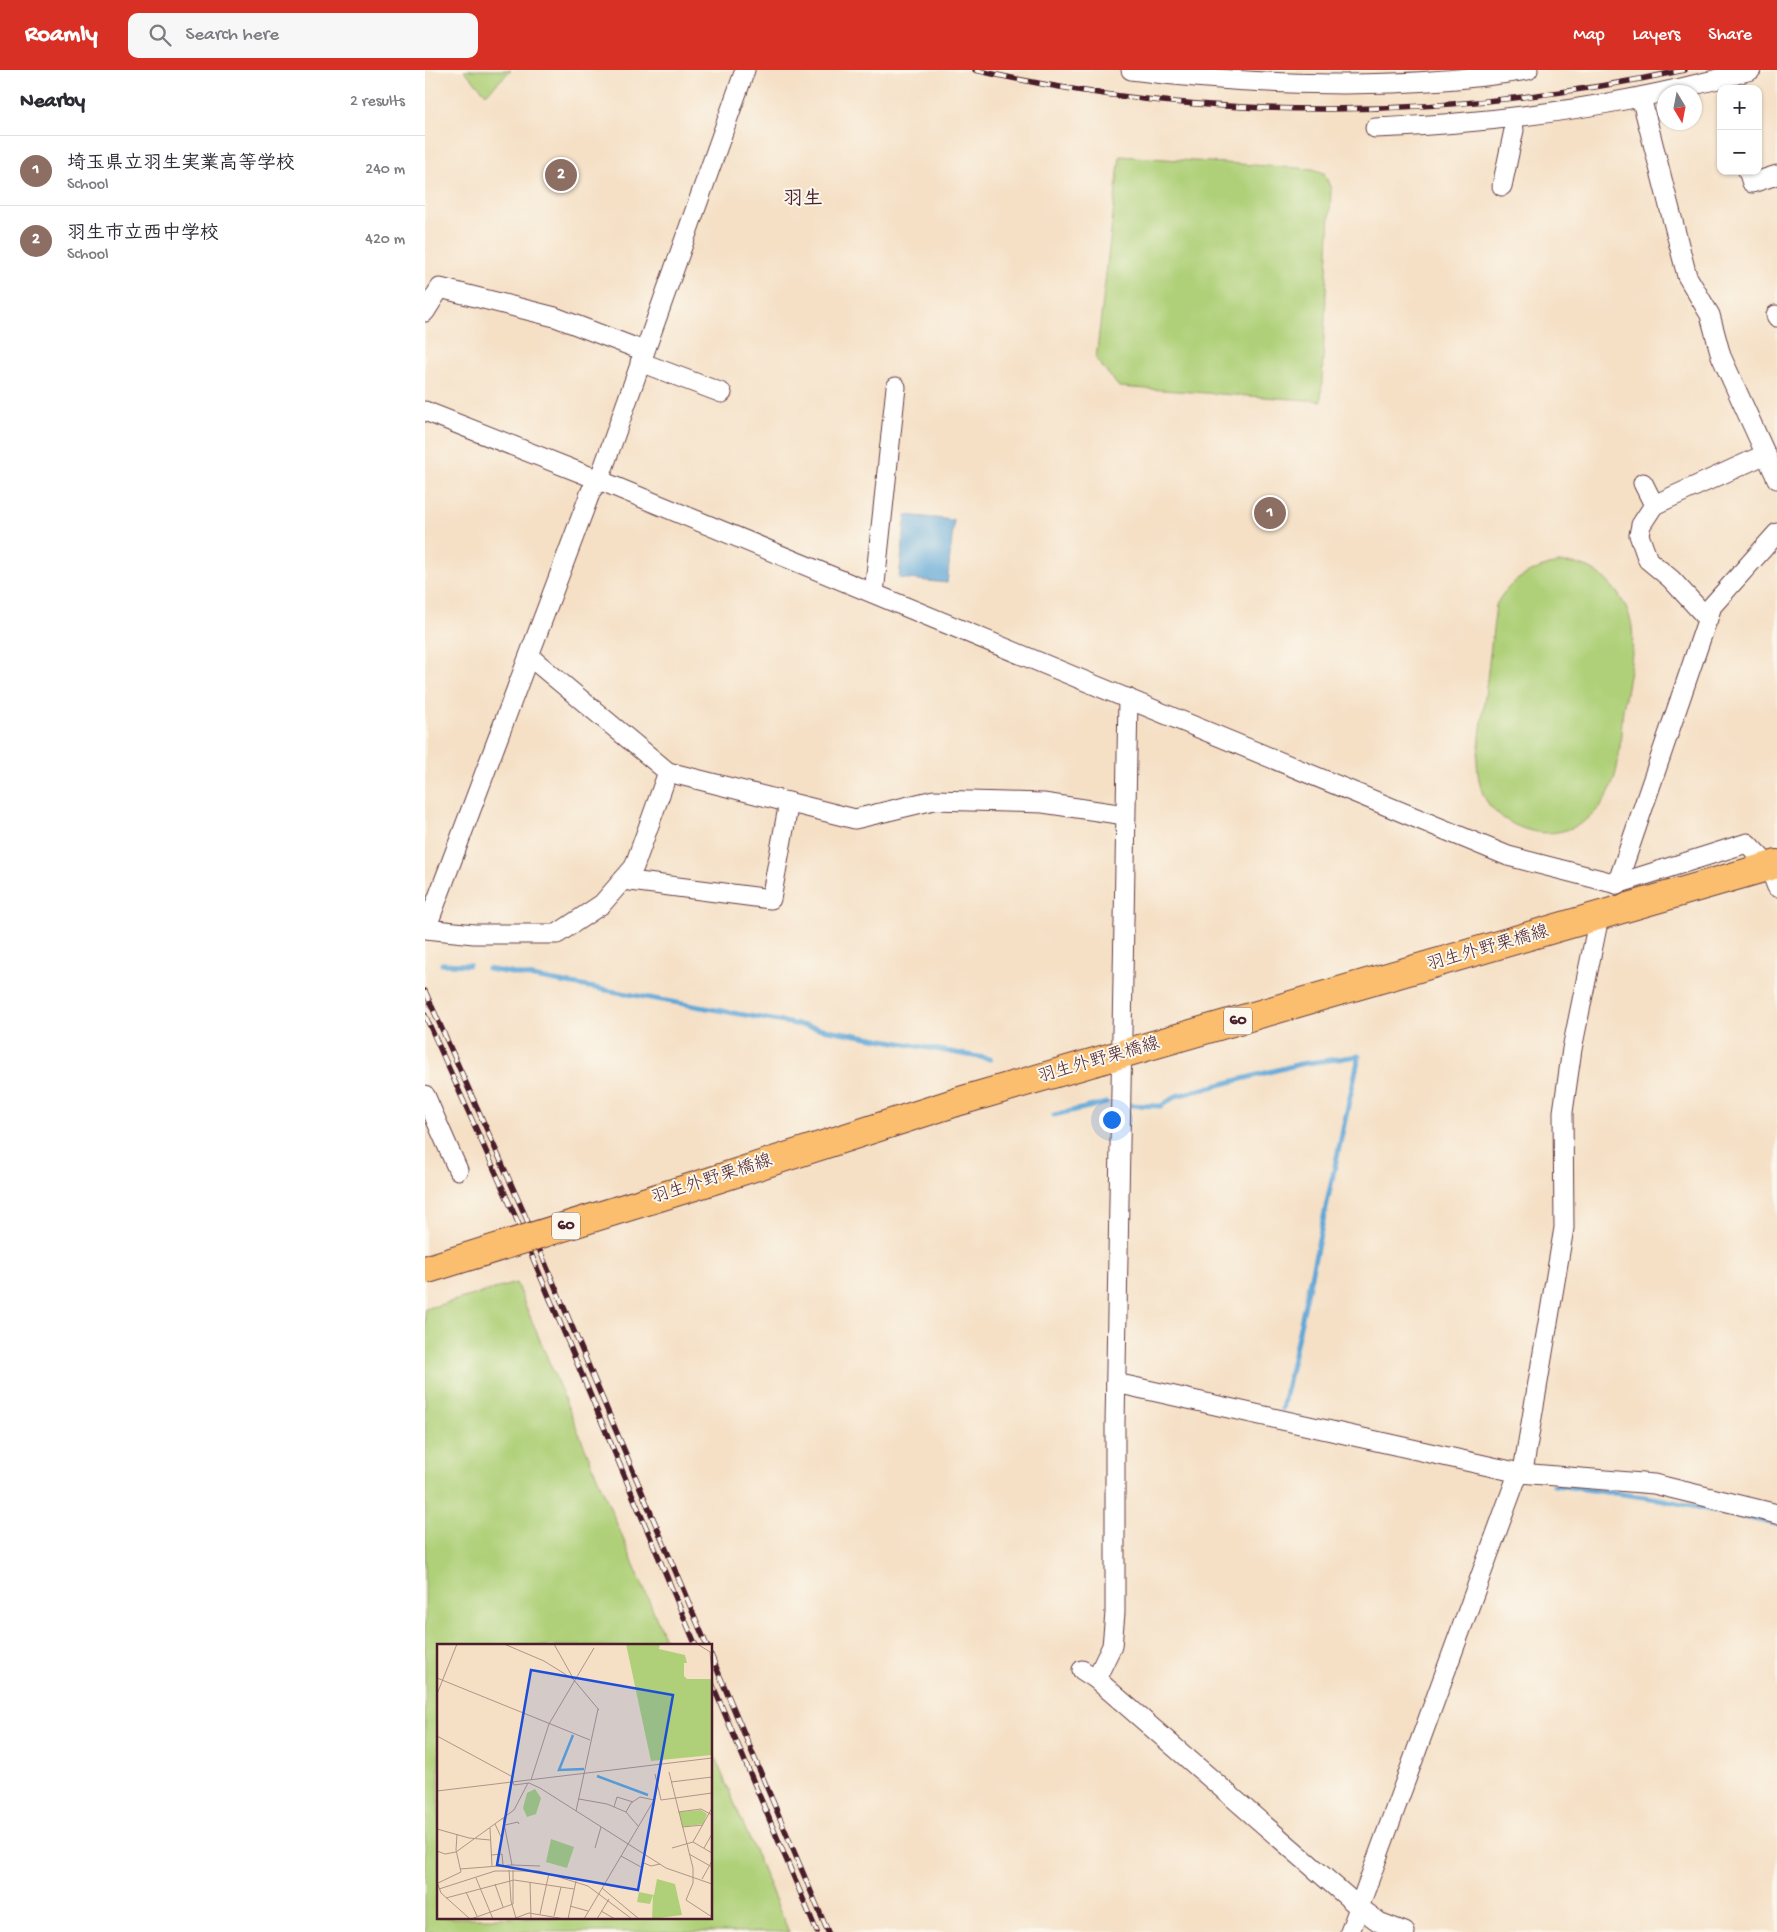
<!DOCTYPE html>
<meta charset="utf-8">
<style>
body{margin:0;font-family:"Gochi Hand","Klee One",sans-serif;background:#f7f7f7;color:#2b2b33}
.controls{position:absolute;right:15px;top:15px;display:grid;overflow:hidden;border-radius:10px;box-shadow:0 1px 4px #0004}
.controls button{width:45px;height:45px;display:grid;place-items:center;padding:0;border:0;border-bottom:1px solid #e1e1e2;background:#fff;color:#2b2b33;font:25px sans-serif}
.compass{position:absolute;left:1232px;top:15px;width:45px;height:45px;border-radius:50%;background:#fff;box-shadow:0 1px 4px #0004;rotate:170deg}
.you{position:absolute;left:686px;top:1049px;width:18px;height:18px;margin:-12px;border:4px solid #fff;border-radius:50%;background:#1a73e8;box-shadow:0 0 0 8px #1a73e833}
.badge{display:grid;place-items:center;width:32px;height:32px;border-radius:50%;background:#d93025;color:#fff;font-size:16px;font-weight:700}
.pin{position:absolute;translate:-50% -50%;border:2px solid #fff;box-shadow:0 1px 5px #0006}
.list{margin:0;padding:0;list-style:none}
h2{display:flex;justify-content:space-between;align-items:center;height:65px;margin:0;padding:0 20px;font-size:21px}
h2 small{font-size:16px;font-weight:400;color:#7c7c81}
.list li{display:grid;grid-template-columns:32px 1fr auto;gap:15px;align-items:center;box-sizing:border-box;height:70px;padding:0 20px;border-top:1px solid #e1e1e2}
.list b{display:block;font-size:19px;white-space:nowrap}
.list p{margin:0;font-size:16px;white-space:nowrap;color:#7c7c81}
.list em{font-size:16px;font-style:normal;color:#7c7c81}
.icon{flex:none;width:28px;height:28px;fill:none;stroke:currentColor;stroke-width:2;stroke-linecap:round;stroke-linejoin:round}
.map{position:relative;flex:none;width:1352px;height:1862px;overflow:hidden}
header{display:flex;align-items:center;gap:30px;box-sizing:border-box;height:70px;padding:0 25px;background:#d93025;color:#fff}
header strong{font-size:24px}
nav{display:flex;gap:28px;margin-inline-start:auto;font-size:18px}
.search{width:350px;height:45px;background:#f7f7f7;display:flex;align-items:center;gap:12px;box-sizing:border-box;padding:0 18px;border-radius:10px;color:#7c7c81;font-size:19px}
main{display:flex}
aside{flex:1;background:#fff}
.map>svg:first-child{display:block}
.green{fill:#afd078;stroke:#7c7852}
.water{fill:#61a7d7;stroke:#566381}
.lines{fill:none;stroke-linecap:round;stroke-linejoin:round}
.stream{stroke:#61a7d7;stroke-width:5}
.street-casing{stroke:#643c42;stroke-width:21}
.primary-casing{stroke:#643c42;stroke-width:30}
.street{stroke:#fff;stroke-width:19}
.primary{stroke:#fbbe6e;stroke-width:28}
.rail-casing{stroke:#4a1f2b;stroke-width:5.5}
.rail{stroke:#fbf7ec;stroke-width:4;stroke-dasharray:11;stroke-linecap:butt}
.primary-bridge-casing{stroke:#643c42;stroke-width:30;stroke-linecap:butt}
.primary-bridge{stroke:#fbbe6e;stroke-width:28}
.labels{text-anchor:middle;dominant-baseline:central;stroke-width:4;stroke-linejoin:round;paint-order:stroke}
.shield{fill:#fbf7ec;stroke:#7f6065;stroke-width:1}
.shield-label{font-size:16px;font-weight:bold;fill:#4a1f2b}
.street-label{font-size:18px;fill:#4a1f2b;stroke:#fbf7ec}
.quarter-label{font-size:20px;font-weight:bold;fill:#4a1f2b;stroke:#fbf7ec}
.inset-river{fill:none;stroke:#61a7d7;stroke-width:2.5}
.inset-road{fill:none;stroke:#b19388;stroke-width:1}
.view{fill:#1d4ed8;fill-opacity:0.15;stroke:#1d4ed8;stroke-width:2.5}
.inset-edge{fill:none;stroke:#4a1f2b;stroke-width:2.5}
</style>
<header>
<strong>Roamly</strong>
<div class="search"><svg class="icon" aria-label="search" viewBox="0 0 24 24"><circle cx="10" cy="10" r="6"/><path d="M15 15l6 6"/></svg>Search here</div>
<nav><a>Map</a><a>Layers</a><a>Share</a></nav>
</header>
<main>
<aside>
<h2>Nearby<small>2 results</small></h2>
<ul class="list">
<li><span class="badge" style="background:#8d6e63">1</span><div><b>埼玉県立羽生実業高等学校</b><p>School</p></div><em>240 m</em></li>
<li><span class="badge" style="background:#8d6e63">2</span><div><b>羽生市立西中学校</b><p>School</p></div><em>420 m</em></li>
</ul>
</aside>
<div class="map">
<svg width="1352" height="1862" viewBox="0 0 1352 1862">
<rect width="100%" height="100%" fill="#fbf7ec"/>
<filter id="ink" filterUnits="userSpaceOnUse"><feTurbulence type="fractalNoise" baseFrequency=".02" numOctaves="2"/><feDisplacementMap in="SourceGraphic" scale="10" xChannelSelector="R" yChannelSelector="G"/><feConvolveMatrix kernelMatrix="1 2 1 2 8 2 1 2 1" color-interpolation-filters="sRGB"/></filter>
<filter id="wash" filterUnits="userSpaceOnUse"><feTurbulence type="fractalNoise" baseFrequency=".0096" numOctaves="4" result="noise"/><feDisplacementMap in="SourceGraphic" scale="20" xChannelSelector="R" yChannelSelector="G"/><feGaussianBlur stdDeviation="1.12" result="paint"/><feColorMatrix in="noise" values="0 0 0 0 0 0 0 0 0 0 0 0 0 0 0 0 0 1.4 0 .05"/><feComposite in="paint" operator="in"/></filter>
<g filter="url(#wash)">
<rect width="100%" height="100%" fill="#f5e0c6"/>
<g class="green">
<path d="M 39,0 L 86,0 L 61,24 Z"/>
<path d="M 695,86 L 888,99 L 899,103 L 906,119 L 896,331 L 694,317 L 671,289 Z"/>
<path d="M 1133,493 C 1143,493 1153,493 1163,498 C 1184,507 1204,534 1207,557 C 1210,583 1202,614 1198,640 C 1195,664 1196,693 1187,715 C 1171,757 1128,775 1088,754 C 1060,739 1054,722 1052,692 L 1071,535 C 1084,510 1106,499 1133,493 Z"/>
<path d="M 91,1213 L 243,1576 L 14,1576 L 14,1848 L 286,1848 L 286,1678 L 364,1862 L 0,1862 L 0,1239 Z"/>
</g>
<path class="water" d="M 481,445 L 529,450 L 522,513 L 474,508 Z"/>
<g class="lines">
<g class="stream">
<path d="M 17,894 L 44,895"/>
<path d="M 63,899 L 565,989"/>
<path d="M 702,1035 L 736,1036 L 751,1026 L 875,994 L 934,986 L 857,1339"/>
<path d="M 629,1045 L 681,1033"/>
<path d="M 1129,1415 L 1234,1429 L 1352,1454"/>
</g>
</g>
</g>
<g filter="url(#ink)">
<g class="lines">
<g class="street-casing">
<g id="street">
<path d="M 706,0 C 831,16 978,21 1103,0"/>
<path d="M 1216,27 L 1262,206 L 1285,245 L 1296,286 L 1352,409"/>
<path d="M 950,58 C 1077,53 1203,35 1326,0"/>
<path d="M 1323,101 L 1327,113 L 1352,105"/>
<path d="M 1077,116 L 1089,60 L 1087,48"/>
<path d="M 0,242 L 15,218 L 130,247 L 219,281"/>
<path d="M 1351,245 L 1352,247"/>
<path d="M 215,292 L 297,323"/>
<path d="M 0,341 L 174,410 L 1083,786 L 1192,814 L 1322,773 L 1344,796 L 1352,817"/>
<path d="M 1218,413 L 1229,435 L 1341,384"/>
<path d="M 1229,435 L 1216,455 L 1214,465 L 1223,490 L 1246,509 L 1283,549"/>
<path d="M 449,523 L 471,317"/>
<path d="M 105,587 L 243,702 L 430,749 L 509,730 L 618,733 L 700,745"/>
<path d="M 243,702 L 209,797 L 177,834 L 132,864 L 49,864 L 1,859 L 166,421 L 174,410 L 320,0"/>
<path d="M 198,810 L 346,829 L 364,732"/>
<path d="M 1192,814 L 1287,536 L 1352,463"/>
<path d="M 0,1025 L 33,1100"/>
<path d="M 691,1313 L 1095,1403 L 1229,1414 L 1352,1444"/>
<path d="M 657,1600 L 671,1609 L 935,1838 L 954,1852 L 980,1862"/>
<path d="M 671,1609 L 687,1576 L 690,1543 L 690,1354 L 703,628"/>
<path d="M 925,1862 L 1090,1412 L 1099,1395 L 1139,1158 L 1138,1042 L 1147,979 L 1174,847"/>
</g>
</g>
<g class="primary-casing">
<path id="primary" d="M 283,1112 L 535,1031 L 1352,794"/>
</g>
<use href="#street" class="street"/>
<use href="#primary" class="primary"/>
<g class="rail-casing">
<g id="rail">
<path d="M 550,0 C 783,54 1026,50 1260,0"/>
<path d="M 0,921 L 99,1143 L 282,1576"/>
<path d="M 0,945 L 91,1148 L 271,1576"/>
<path d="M 286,1585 L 403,1862"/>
<path d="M 286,1611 L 392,1862"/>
</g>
</g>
<use href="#rail" class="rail"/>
<g class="primary-bridge-casing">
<path id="primary-bridge" d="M 0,1200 L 283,1112"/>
</g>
<use href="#primary-bridge" class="primary-bridge"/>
</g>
</g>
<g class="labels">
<g class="shield">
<rect x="799" y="937.5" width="28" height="27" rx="4"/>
<rect x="127" y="1142.5" width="28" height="27" rx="4"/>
</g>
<g class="shield-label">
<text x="813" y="951">60</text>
<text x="141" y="1156">60</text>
</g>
<g class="street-label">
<text transform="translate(1063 879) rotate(-16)">羽生外野栗橋線</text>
<text transform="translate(674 991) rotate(-16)">羽生外野栗橋線</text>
<text transform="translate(287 1110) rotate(-18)">羽生外野栗橋線</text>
</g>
<g class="quarter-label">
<text x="378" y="130">羽生</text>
</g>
</g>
<g transform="translate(12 1574)">
<rect width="275" height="275" fill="#f5e0c6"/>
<path d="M 189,0 L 223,0 L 222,5 L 248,11 L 250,19 L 247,19 L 247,32 L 250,35 L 275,35 L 275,111 L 214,117 ZM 98,145 L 104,154 L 99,170 L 90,173 L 86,164 L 90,149 ZM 264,166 L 270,170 L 266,180 L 245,183 L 242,168 ZM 114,195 L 137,203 L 130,224 L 109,218 ZM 220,235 L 238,240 L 245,271 L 215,275 L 216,251 L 213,260 L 200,258 L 202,248 L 217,251 Z" fill="#afd078"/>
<path class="inset-river" d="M 136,91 L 122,126 L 147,125M 160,132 L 211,151"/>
<path class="inset-road" d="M 67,0 L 107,17 L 136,35 L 162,66M 117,0 L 136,34M 260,0 L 275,9M 273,8 L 275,32M 0,34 L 153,96M 0,50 L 20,0M 0,92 L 74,132 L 77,141 L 92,139 L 103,144 L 229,224 L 275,240M 232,128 L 256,224 L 256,239 L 249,256 L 275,273M 218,130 L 224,156 L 275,149M 94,136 L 112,80 L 157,4M 234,138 L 275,133M 0,147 L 275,114M 142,155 L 170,160 L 189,168 L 201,182M 177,163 L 180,153 L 196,158M 139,167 L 161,65M 241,168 L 264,165 L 275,171M 66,174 L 75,221M 58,180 L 65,195M 68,181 L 81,178 L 82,180M 245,183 L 266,181M 53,184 L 55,222M 0,185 L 32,194 L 53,196M 20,190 L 19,206 L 24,228M 256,198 L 275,209M 158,204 L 164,183M 235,204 L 256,198 L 275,164M 267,204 L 275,190M 0,207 L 8,210 L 19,208 L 66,174 L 77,166 L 91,139M 252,210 L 275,223M 54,211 L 65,210 L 66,221M 184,212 L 204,223 L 207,219 L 214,222 L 223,220M 23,225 L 75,221 L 103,222M 72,226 L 74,257 L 79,274M 76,226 L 76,260M 39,234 L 56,275M 265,235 L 275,217M 0,238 L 4,249 L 33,275M 93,238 L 94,275M 1,239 L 24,228M 58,240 L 66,263M 165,244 L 202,275M 2,245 L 58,227 L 102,227 L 151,242 L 195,275M 29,248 L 40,272M 9,254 L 77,236 L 137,245M 133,262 L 151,267M 164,267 L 178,275M 103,270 L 112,229M 117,272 L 124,243M 34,275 L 76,260M 76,275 L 92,269 L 128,275M 131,275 L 139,237M 147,275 L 217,156 L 203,153 L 194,159 L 189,168M 160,275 L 172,255"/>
<path class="view" d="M 94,26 L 236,51 L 201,246 L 60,221 Z"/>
<rect width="275" height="275" class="inset-edge"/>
</g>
</svg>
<div class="controls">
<button>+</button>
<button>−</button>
</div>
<svg class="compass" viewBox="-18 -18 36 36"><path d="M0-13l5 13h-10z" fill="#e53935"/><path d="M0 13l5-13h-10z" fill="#7c7c81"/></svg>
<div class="you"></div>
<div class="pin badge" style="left:845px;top:443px;background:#8d6e63">1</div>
<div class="pin badge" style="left:136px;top:105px;background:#8d6e63">2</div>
</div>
</main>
